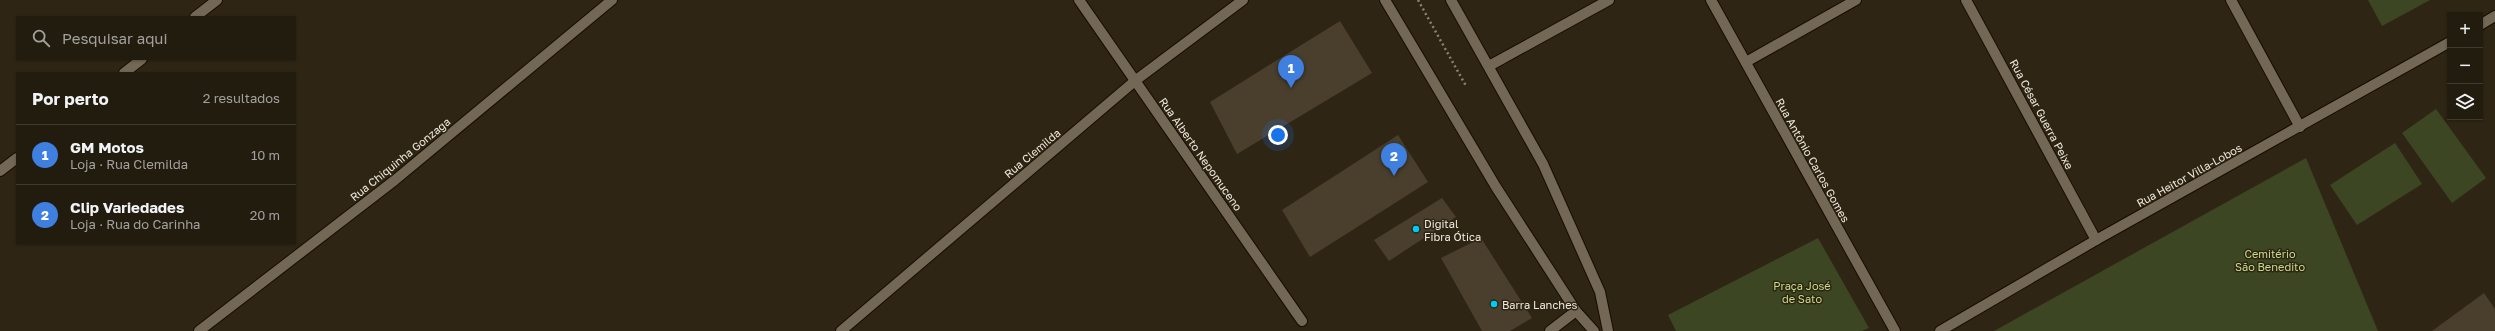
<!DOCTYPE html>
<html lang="pt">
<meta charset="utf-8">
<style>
body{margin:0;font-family:"Golos Text",sans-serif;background:#2e291d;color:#f1f3f6}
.controls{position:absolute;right:12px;top:12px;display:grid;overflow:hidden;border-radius:0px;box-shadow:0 1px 3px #0004}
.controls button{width:36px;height:36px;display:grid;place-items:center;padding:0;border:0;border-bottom:1px solid #3f3a2f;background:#221c0f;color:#f1f3f6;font:20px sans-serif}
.you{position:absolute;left:1278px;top:135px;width:14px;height:14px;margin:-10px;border:3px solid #fff;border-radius:50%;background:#1a73e8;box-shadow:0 0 0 6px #1a73e833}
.badge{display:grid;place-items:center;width:26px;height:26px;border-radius:50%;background:#00cbf8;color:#fff;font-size:13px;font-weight:700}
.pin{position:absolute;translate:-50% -33px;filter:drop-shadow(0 1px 2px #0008)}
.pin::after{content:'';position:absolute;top:21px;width:14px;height:12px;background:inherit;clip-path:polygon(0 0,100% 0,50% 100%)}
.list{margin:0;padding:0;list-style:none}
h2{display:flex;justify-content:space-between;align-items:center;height:52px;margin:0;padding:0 16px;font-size:17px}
h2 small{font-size:13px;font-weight:400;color:#a2a19e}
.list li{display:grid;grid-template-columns:26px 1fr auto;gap:12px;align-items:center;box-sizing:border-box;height:60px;padding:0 16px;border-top:1px solid #3f3a2f}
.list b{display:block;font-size:15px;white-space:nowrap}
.list p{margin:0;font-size:13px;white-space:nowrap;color:#a2a19e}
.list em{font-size:13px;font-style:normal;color:#a2a19e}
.icon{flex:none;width:22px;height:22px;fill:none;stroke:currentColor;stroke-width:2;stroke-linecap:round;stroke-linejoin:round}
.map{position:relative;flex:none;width:2495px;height:331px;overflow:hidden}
.search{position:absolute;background:#221c0f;box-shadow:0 1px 3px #0004;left:16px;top:16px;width:280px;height:44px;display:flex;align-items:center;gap:10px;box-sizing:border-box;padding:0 14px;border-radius:0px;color:#a2a19e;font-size:15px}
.panel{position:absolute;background:#221c0f;box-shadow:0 1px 3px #0004;left:16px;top:72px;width:280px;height:172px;border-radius:0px}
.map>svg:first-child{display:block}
.green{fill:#3d4622}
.building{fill:#4a3f2d}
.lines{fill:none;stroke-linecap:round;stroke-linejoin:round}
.minor-casing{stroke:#160e01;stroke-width:12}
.path{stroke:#8a8375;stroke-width:2.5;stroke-dasharray:2 3;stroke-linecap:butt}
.minor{stroke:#736855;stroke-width:10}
.poi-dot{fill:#00cbf8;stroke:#2e2514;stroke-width:1.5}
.labels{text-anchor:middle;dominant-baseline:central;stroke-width:3;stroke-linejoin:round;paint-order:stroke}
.street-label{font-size:11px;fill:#efe9de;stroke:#2e2514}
.poi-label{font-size:11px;fill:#efe9de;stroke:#2e2514;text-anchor:start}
.park-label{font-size:11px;fill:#c5db85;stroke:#2e2514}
</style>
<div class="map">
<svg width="2495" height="331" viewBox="0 0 2495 331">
<rect width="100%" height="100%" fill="#2e2514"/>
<g class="green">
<path d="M 2368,0 L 2430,0 L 2382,26 Z"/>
<path d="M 2436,109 L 2486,178 L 2452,203 L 2402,133 Z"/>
<path d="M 2395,143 L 2422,184 L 2357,225 L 2330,185 Z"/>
<path d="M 2306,158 L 2378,331 L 1994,331 Z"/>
<path d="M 1818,238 L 1869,328 L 1862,331 L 1676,331 L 1668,315 Z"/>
</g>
<g class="building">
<path d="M 1340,21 L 1372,73 L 1237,154 L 1210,102 Z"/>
<path d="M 1398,135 L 1428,182 L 1310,257 L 1282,210 Z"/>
<path d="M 1442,198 L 1456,217 L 1389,261 L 1374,240 Z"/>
<path d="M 1481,238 L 1532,318 L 1510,331 L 1482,331 L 1441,258 Z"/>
<path d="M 2484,293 L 2495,309 L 2495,331 L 2432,331 Z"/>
</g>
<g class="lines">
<g class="minor-casing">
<g id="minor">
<path d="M 1079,0 L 1302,321"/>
<path d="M 1385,0 L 1496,187 L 1576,311 L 1594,331"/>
<path d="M 1451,0 L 1543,164 L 1600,292 L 1608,331"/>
<path d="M 1711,0 L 1895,331"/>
<path d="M 1966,0 L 2096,240"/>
<path d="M 2231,0 L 2300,127"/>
<path d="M 195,17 L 217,0"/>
<path d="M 2480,25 L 2495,16"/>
<path d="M 1746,62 L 1856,0"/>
<path d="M 1489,66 L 1609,0"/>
<path d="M 124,73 L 142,59"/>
<path d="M 0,171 L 17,158"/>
<path d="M 199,331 L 395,180 L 612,0"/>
<path d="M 841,331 L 1136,80 L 1243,0"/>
<path d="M 1550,331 L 1576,311"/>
<path d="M 1940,331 L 2096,240 L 2450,42"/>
</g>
</g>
<path class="path" d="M 1418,0 L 1466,86"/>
<use href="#minor" class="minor"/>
</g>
<g class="poi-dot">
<circle cx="1416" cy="229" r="4"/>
<circle cx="1494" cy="304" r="4"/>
</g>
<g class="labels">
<g class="street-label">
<text transform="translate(2042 114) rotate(62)">Rua César Guerra Peixe</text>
<text transform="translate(1032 153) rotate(-40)">Rua Clemilda</text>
<text transform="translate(1201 154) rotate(55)">Rua Alberto Nepomuceno</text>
<text transform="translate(400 159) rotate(-39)">Rua Chiquinha Gonzaga</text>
<text transform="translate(1813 160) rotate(61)">Rua Antônio Carlos Gomes</text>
<text transform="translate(2189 175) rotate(-29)">Rua Heitor Villa-Lobos</text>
</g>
<g class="poi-label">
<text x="1424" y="223">Digital<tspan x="1424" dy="13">Fibra Ótica</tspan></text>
<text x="1502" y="304">Barra Lanches</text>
</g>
<g class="park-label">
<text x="2270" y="253">Cemitério<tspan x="2270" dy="13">São Benedito</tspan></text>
<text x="1802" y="285">Praça José<tspan x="1802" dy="13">de Sato</tspan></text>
</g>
</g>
</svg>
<div class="controls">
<button>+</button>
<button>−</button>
<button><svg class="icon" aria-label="layers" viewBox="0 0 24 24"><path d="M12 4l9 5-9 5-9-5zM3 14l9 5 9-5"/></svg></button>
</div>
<div class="you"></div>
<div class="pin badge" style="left:1291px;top:88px;background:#3f7fe0">1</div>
<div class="pin badge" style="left:1394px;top:176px;background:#3f7fe0">2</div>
<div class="search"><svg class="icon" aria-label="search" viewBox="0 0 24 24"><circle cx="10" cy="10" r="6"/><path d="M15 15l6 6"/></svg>Pesquisar aqui</div>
<section class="panel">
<h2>Por perto<small>2 resultados</small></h2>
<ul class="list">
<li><span class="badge" style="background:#3f7fe0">1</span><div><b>GM Motos</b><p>Loja · Rua Clemilda</p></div><em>10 m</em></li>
<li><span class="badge" style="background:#3f7fe0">2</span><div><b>Clip Variedades</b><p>Loja · Rua do Carinha</p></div><em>20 m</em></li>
</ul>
</section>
</div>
